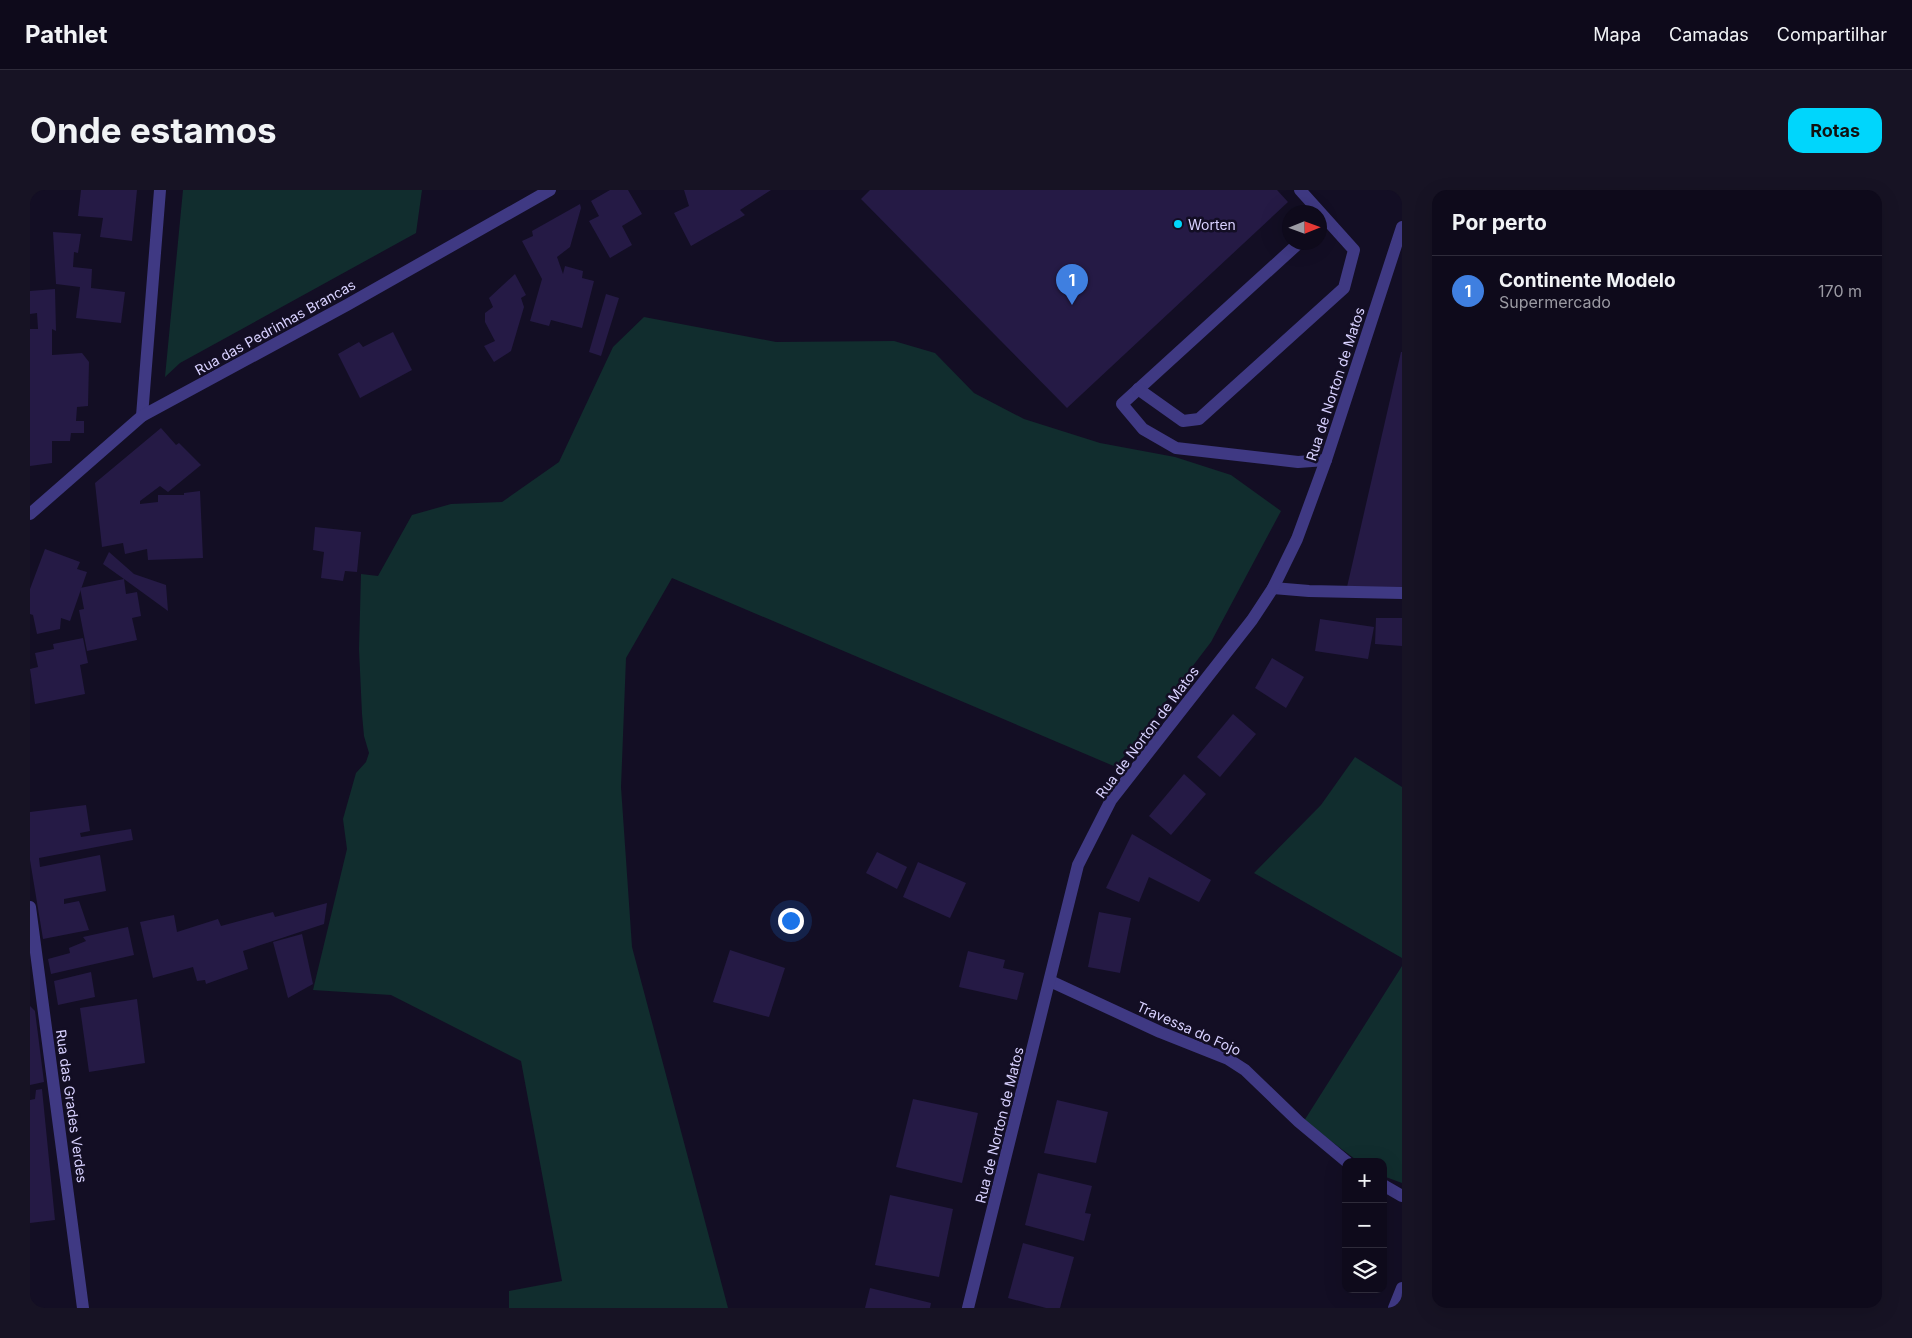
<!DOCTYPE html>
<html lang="pt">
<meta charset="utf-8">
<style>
body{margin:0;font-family:Inter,sans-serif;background:#171324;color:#f1f3f6}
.controls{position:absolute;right:15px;bottom:15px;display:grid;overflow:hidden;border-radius:10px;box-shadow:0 5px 20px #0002}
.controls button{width:45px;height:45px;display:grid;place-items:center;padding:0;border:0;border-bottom:1px solid #2e2b3a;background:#0e0a1b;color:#f1f3f6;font:25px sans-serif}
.compass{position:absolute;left:1252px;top:15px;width:45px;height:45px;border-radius:50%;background:#0e0a1b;box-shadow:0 5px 20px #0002;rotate:89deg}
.you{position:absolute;left:760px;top:730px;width:18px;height:18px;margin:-12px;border:4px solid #fff;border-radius:50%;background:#1a73e8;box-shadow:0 0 0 8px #1a73e833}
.badge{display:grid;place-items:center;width:32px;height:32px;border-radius:50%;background:#00d6fc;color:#fff;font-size:16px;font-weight:700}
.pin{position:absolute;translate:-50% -41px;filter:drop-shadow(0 1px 2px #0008)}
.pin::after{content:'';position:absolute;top:26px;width:18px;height:15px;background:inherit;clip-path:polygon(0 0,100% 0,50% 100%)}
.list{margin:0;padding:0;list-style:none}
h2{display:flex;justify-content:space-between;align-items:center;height:65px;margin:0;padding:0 20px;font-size:21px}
h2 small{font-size:16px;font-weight:400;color:#9b9aa3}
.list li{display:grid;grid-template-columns:32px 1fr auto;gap:15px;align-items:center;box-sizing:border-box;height:70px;padding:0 20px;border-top:1px solid #2e2b3a}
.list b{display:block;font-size:19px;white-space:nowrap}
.list p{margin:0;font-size:16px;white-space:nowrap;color:#9b9aa3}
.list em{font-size:16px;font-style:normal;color:#9b9aa3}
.icon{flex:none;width:28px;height:28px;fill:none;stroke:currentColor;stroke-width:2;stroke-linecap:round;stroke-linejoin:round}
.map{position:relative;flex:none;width:1372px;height:1118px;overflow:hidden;border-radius:15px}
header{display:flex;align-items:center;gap:30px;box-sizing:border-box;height:70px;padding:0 25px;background:#0e0a1b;border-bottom:1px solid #2e2b3a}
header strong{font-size:24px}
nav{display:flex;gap:28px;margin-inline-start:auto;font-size:18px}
.intro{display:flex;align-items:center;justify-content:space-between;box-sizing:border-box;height:120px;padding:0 30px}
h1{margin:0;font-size:35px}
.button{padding:12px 22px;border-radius:15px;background:#00d6fc;color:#111;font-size:18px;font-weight:700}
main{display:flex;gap:30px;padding:0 30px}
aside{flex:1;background:#0e0a1b;border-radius:15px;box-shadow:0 5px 20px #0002}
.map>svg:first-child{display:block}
.green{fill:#112d2e}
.building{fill:#251a45}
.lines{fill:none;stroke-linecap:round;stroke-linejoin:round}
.service{stroke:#3f3983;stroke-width:12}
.minor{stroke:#3f3983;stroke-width:12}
.tertiary{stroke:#3f3983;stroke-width:12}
.poi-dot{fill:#00d6fc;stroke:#130e24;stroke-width:2}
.labels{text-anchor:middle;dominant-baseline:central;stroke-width:5;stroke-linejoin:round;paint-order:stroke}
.poi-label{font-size:14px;fill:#d8d1ff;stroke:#130e24;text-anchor:start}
.street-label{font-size:14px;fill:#d8d1ff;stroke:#130e24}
</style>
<header>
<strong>Pathlet</strong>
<nav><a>Mapa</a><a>Camadas</a><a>Compartilhar</a></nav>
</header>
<div class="intro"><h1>Onde estamos</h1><a class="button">Rotas</a></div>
<main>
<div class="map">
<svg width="1372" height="1118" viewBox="0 0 1372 1118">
<rect width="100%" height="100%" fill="#130e24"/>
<g class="green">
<path d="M 153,0 L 392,0 L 386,43 L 150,173 L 135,187 Z"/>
<path d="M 614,127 L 746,152 L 864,151 L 905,163 L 944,203 L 994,229 L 1070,253 L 1145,267 L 1201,285 L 1251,321 L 1181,452 L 1086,577 L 642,388 L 596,468 L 591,597 L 602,757 L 698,1118 L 479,1118 L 479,1101 L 532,1091 L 491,871 L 361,805 L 283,800 L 317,659 L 313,629 L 326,583 L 336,572 L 339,563 L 334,546 L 332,524 L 329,459 L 331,384 L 348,386 L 382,325 L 421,314 L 472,312 L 529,272 L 583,157 Z"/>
<path d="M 1325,567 L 1372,597 L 1372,768 L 1224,683 L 1291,615 Z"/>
<path d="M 1372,776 L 1372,993 L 1353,986 L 1353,972 L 1329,972 L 1274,931 Z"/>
</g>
<g class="building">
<path d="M 51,0 L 107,0 L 102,51 L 70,47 L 73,28 L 48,26 Z"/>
<path d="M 580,0 L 598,0 L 612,24 L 592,36 L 602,55 L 580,68 L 559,31 L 569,26 L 561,11 Z"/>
<path d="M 654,0 L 741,0 L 710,20 L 715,25 L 661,56 L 644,23 L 659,16 Z"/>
<path d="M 840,0 L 1247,0 L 1258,12 L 1037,218 L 831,9 Z"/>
<path d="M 550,14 L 551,18 L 540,57 L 527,67 L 533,84 L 535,76 L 553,81 L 552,88 L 564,91 L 552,138 L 521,130 L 519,136 L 500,131 L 512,89 L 492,51 L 503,46 L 502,41 Z"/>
<path d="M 23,42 L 51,44 L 48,63 L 44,62 L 43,77 L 62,79 L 61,98 L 95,102 L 91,133 L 46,128 L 50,97 L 26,94 Z"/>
<path d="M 485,84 L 496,105 L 491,108 L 494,117 L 481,161 L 464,172 L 454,156 L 465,151 L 455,132 L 455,123 L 463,117 L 459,108 Z"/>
<path d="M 25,99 L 26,141 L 22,139 L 22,165 L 52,163 L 59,172 L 58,216 L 47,217 L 46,231 L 54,231 L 54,243 L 41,243 L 40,251 L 22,251 L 22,273 L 0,276 L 0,139 L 8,139 L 7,123 L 0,124 L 0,101 Z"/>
<path d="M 576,104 L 589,108 L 571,166 L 559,162 Z"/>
<path d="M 363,142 L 382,180 L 330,208 L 308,164 L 329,152 L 333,157 Z"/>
<path d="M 1372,162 L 1372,397 L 1317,397 L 1371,162 Z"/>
<path d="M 131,238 L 146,255 L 149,253 L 171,275 L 138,302 L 130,296 L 110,311 L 110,314 L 128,312 L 128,305 L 154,305 L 154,303 L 170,301 L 173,368 L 118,370 L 117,359 L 95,364 L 93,353 L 72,357 L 65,293 Z"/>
<path d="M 285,337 L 331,342 L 327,382 L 315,381 L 313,391 L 291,388 L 294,362 L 283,360 Z"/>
<path d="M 15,359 L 50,372 L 47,379 L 57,382 L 40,431 L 31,428 L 30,439 L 7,444 L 3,425 L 0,424 L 0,399 Z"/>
<path d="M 79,362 L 104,384 L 136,395 L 138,421 L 94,389 L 96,404 L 107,402 L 111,426 L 102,428 L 107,450 L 57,461 L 49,420 L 54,419 L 50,398 L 94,389 L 73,374 Z"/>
<path d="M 1346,428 L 1372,428 L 1372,456 L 1345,454 Z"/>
<path d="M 1290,429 L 1344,437 L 1338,469 L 1285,461 Z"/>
<path d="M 53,448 L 58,473 L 50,475 L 55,504 L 5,514 L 0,479 L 8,477 L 5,463 L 24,459 L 23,454 Z"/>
<path d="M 1242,468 L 1274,487 L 1256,518 L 1225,498 Z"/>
<path d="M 1203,524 L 1226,544 L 1190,587 L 1167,567 Z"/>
<path d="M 1154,584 L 1176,604 L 1141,645 L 1119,626 Z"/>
<path d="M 56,615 L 60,641 L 50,643 L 51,647 L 101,639 L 103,650 L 9,668 L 10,677 L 70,665 L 76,701 L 34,709 L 34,714 L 49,711 L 59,740 L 13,749 L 0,670 L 0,622 Z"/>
<path d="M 1102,644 L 1181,690 L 1169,712 L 1119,687 L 1109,712 L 1076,698 Z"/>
<path d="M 847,662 L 877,677 L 867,699 L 836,683 Z"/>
<path d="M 888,672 L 936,693 L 920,728 L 873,707 Z"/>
<path d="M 297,713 L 294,734 L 213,761 L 218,779 L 176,794 L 175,790 L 167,791 L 163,777 L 123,788 L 110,732 L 144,725 L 147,742 L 188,729 L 191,736 L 243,722 L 245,727 Z"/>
<path d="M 1069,722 L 1101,728 L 1090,783 L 1058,777 Z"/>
<path d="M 98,737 L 104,765 L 21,784 L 18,769 L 40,763 L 39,758 L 56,751 L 53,747 Z"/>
<path d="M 272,744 L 283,794 L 258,808 L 243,752 Z"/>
<path d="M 700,760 L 755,778 L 739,827 L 683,812 Z"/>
<path d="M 938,761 L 975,770 L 973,778 L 994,783 L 987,810 L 929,797 Z"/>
<path d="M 61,782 L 65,807 L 28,815 L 24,791 Z"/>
<path d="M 107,809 L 115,873 L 59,882 L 50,818 Z"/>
<path d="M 0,816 L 5,821 L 14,892 L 0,895 Z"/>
<path d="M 12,899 L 25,1030 L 0,1033 L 0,910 L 5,909 L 6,900 Z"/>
<path d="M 883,909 L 948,923 L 932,993 L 866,977 Z"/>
<path d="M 1027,910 L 1078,922 L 1066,973 L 1014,963 Z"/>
<path d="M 1008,983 L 1062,996 L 1055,1023 L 1061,1024 L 1054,1051 L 995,1035 Z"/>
<path d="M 860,1005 L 923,1019 L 909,1087 L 845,1075 Z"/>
<path d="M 993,1053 L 1044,1067 L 1030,1118 L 1016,1118 L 978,1108 Z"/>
<path d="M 840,1098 L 901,1113 L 900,1118 L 835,1118 Z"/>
</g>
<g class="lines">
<g class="service">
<path d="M 1270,52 L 1092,214 L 1113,239 L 1146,258 L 1268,272 L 1296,270"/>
<path d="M 1108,199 L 1153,231 L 1169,229 L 1314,98 L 1324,60 L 1270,0"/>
</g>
<g class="minor">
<path d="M 112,226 L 130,0"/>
<path d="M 1243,398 L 1279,401 L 1372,403"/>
<path d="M 0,717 L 53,1118"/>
<path d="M 1020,791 L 1130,842 L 1198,869 L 1215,880 L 1269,932 L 1317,972"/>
<path d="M 1353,995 L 1372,1006"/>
<path d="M 1364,1118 L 1372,1098"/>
</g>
<g class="tertiary">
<path d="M 0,324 L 112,226 L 317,115 L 520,0"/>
<path d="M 938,1118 L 1048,675 L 1081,610 L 1222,430 L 1243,398 L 1267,349 L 1296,270 L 1372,37"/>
</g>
</g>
<circle class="poi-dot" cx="1148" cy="34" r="5"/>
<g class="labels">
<g class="poi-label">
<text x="1158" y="34">Worten</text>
</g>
<g class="street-label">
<text transform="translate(245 137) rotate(-29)">Rua das Pedrinhas Brancas</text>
<text transform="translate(1305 194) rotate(-72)">Rua de Norton de Matos</text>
<text transform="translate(1117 542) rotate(-53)">Rua de Norton de Matos</text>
<text transform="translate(1159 838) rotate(24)">Travessa do Fojo</text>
<text transform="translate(42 916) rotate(82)">Rua das Grades Verdes</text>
<text transform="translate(969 935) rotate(-76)">Rua de Norton de Matos</text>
</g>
</g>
</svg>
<div class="controls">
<button>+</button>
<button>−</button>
<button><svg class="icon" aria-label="layers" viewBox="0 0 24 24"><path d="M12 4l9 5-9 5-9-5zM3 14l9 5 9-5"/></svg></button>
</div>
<svg class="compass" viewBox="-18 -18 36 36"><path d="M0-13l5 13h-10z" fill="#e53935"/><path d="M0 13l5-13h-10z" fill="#9b9aa3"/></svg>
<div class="you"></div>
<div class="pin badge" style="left:1042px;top:115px;background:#3f7fe0">1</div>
</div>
<aside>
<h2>Por perto<small></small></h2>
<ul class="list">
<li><span class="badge" style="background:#3f7fe0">1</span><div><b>Continente Modelo</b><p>Supermercado</p></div><em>170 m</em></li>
</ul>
</aside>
</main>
